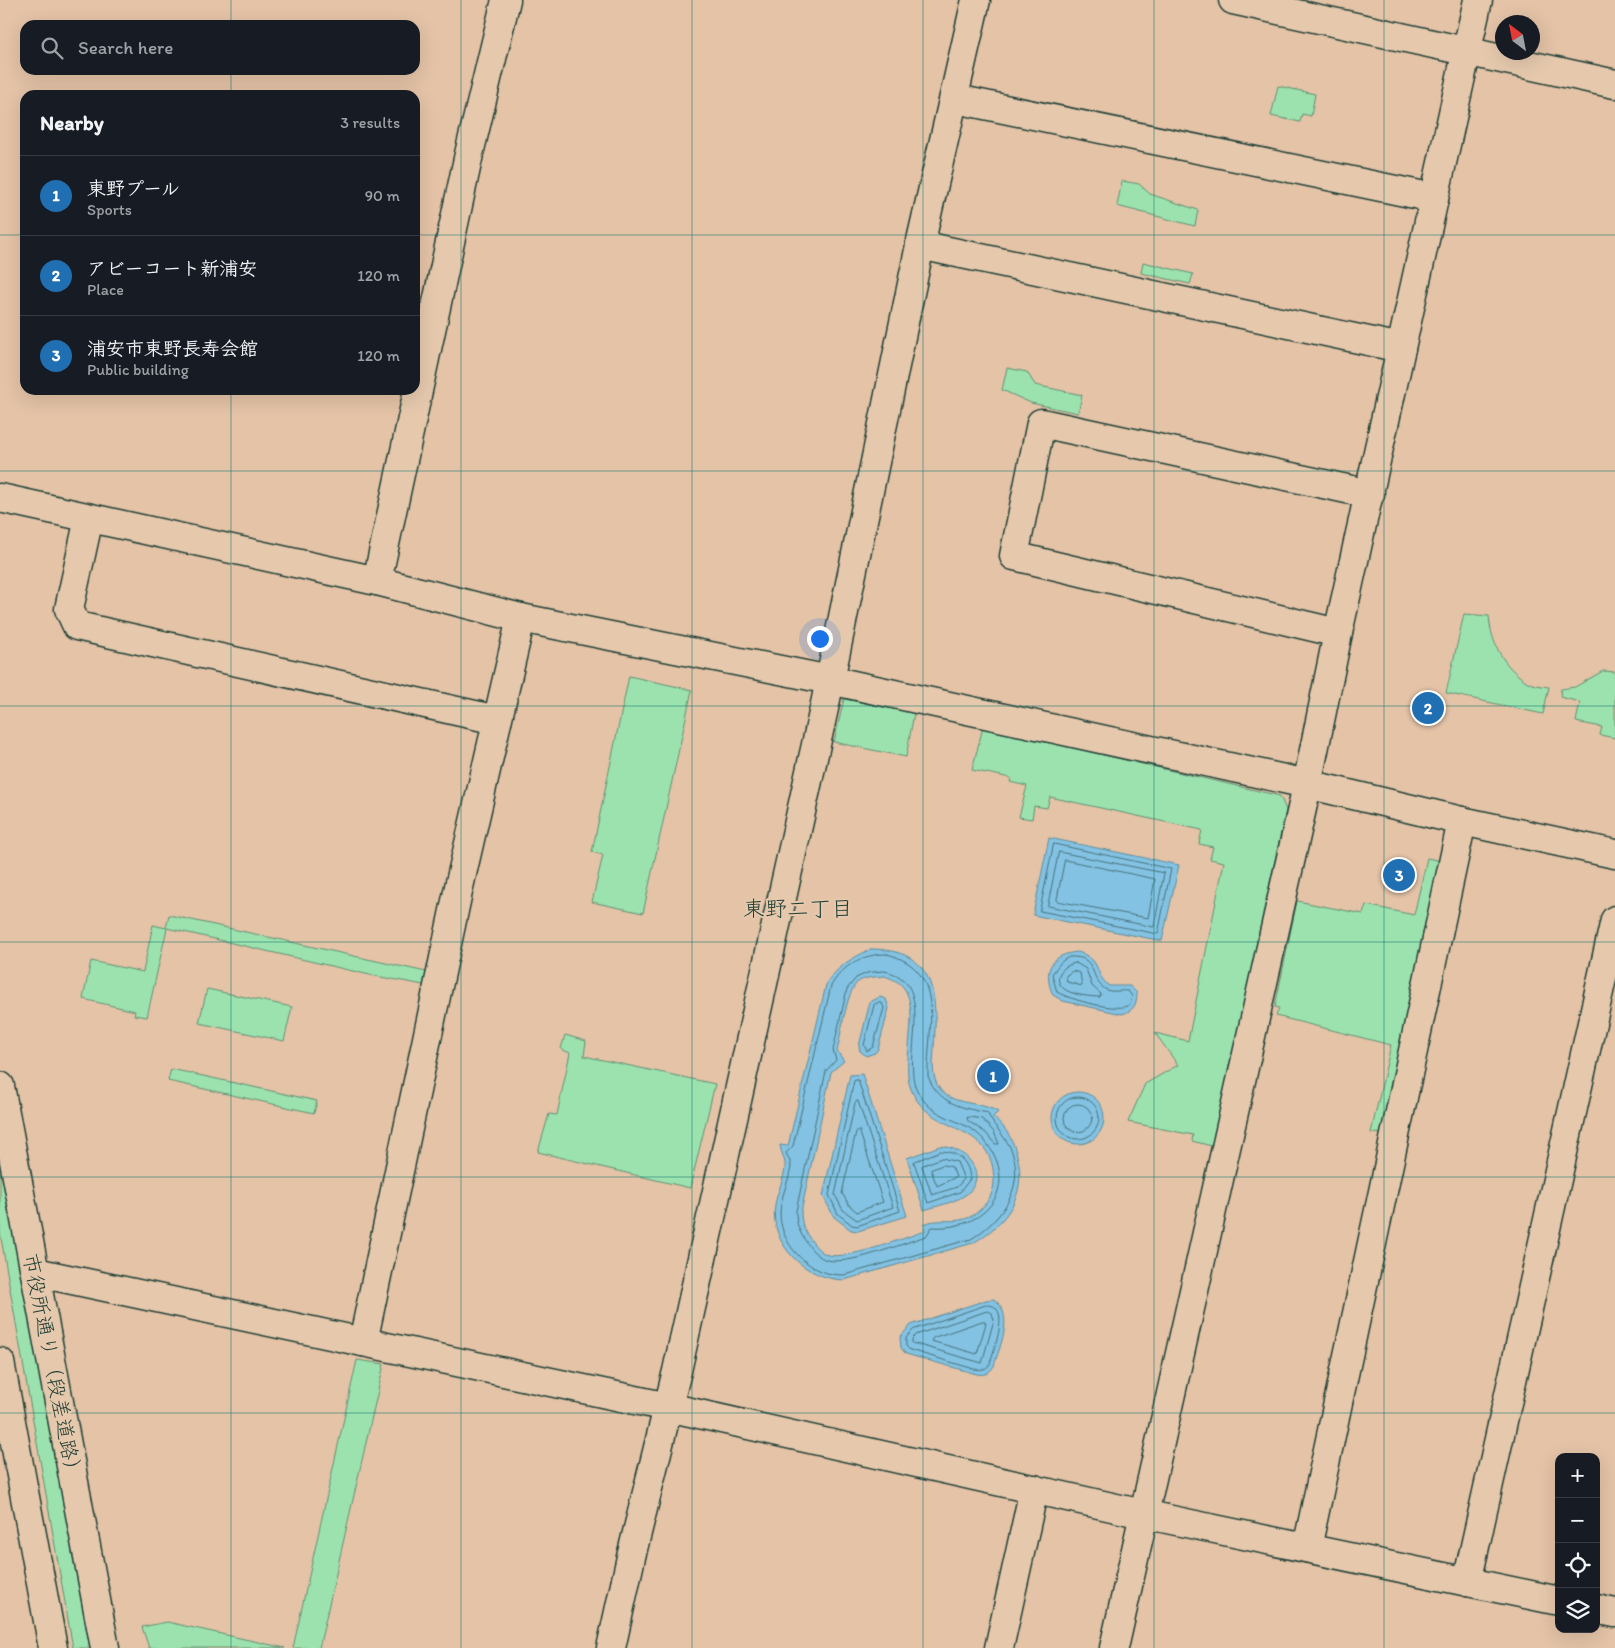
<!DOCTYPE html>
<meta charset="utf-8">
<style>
body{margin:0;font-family:Itim,"Klee One",sans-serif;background:#20242c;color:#f1f3f6}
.controls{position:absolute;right:15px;bottom:15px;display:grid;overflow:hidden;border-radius:10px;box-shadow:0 5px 20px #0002}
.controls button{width:45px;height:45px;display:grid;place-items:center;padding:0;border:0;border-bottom:1px solid #363941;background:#171b24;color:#f1f3f6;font:25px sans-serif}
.compass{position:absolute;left:1495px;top:15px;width:45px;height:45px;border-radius:50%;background:#171b24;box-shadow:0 5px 20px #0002;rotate:328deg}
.you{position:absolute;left:819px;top:638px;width:18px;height:18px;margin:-12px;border:4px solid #fff;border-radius:50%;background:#1a73e8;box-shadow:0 0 0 8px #1a73e833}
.badge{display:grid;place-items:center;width:32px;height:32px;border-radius:50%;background:#1f6fb2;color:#fff;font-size:16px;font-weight:700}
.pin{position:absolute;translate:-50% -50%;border:2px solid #fff;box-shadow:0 1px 5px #0006}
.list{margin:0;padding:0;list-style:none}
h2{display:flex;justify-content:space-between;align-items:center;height:65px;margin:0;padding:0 20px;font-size:21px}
h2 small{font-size:16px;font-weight:400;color:#9ea1a6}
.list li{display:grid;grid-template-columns:32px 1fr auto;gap:15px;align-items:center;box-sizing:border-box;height:80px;padding:0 20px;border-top:1px solid #363941}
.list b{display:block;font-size:19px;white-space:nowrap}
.list p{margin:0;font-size:16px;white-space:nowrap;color:#9ea1a6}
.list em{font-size:16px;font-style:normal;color:#9ea1a6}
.icon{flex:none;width:28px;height:28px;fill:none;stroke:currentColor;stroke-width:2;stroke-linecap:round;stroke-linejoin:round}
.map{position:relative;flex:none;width:1615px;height:1648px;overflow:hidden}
.search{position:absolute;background:#171b24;box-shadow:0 5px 20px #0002;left:20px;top:20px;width:400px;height:55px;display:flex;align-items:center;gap:12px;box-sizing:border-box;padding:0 18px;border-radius:15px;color:#9ea1a6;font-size:19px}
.panel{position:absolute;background:#171b24;box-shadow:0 5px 20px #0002;left:20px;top:90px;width:400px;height:305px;border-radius:15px}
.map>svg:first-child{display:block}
.green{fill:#9ce2af;stroke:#5e9072}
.water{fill:#83c2e3;stroke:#5b8d9d;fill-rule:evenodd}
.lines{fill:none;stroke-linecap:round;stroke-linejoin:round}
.shore{stroke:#47727a;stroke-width:1}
.minor-casing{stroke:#1f3d34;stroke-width:31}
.tertiary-casing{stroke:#1f3d34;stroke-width:31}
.minor{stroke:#e6c9ad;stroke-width:28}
.tertiary{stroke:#e6c9ad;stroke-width:28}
.grid{fill:none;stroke:#0f766e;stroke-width:1;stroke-opacity:0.55}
.labels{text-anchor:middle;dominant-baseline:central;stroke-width:4;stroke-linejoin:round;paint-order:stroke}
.street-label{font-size:21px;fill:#1f3d34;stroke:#e6c9ad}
.neighbourhood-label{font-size:22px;fill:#1f3d34;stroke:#e6c9ad}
</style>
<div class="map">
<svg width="1615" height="1648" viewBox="0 0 1615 1648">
<rect width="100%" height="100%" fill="#e4c3a7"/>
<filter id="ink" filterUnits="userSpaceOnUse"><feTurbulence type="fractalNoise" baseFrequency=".02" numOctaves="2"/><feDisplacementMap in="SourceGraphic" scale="10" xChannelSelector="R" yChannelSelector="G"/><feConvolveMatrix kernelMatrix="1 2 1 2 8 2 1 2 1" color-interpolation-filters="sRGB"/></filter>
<g filter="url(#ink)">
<g class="green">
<path d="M 1278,86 L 1315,94 L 1311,116 L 1302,114 L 1300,122 L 1271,116 Z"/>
<path d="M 1122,181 L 1139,184 L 1150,194 L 1198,210 L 1195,226 L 1117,206 Z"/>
<path d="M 1143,262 L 1193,274 L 1190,284 L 1141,273 Z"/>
<path d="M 1007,368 L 1027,372 L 1035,385 L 1082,395 L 1078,413 L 1031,403 L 1002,390 Z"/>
<path d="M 1464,614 L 1489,616 C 1491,643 1503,666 1526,681 C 1531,685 1542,686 1549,687 L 1543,714 L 1446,693 Z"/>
<path d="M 1603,671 L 1615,672 L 1615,738 L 1600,735 L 1602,727 L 1576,722 L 1580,702 L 1560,697 L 1561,689 L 1575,687 Z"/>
<path d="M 629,676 L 692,690 L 643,913 L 592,902 L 603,855 L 592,852 Z"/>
<path d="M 844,699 L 914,713 L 906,757 L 834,742 Z"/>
<path d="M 983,727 L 1280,796 L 1286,810 L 1212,1146 L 1192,1141 L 1193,1135 L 1128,1122 L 1145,1084 L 1178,1065 L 1155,1033 L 1188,1041 L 1224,862 L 1210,859 L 1213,847 L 1199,844 L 1202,830 L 1050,797 L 1047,808 L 1034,806 L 1032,819 L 1019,817 L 1027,786 L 1010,782 L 1011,778 L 972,770 Z"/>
<path d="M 1427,858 L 1442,861 L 1385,1134 L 1371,1133 L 1391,1045 L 1276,1016 L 1279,1008 L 1275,1007 L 1297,901 L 1363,914 L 1366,905 L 1414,915 Z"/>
<path d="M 169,915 L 426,972 L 424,985 L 370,975 L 167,928 L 147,1017 L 134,1015 L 135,1011 L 83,999 L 91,961 L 143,972 L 153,925 L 166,928 Z"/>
<path d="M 207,989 L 292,1007 L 284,1041 L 199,1023 Z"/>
<path d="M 565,1035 L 586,1041 L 584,1056 L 715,1084 L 690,1188 L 538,1152 L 549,1114 L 557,1115 L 570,1053 L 561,1049 Z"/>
<path d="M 171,1069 L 317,1101 L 314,1113 L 168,1081 Z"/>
<path d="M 0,1154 L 90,1648 L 73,1648 L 0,1232 Z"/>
<path d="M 357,1360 L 384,1364 L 319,1648 L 293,1648 Z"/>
<path d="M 167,1622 L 285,1648 L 149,1648 L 142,1627 Z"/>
</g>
<g class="water">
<path d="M 1049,838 L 1179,865 L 1162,941 L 1033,915 Z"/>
<path d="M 871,949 C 946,949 936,1011 933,1065 C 934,1111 974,1097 998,1112 L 993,1117 C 1006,1127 1013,1140 1017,1155 C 1028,1195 1006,1224 973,1243 L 844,1280 C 806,1279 769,1245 775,1205 C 777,1192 784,1180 785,1167 C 786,1161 781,1153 780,1145 L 788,1146 L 826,985 C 838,965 851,959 871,949 ZM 885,976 C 892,979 899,981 904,988 C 921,1013 900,1062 911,1089 C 930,1137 995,1119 994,1183 C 993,1197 983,1209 972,1216 C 956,1225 938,1217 924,1224 L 925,1231 C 904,1238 848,1260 828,1255 C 821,1253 815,1246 811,1240 C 804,1231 801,1223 801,1212 L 831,1072 L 844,1061 L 837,1051 C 841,1036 846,991 858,982 C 865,977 876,977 885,976 Z"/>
<path d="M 1078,952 C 1103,960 1093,973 1109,986 L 1130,986 L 1137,993 C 1137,1005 1133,1011 1122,1014 L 1063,1001 L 1053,995 C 1042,970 1051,954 1078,952 Z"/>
<path d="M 880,997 L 886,999 L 889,1008 L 878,1049 L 875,1053 L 866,1056 L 860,1051 L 859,1046 L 870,1002 Z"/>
<path d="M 862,1074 L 907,1216 L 858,1231 L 851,1230 L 834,1217 L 823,1196 L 850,1075 Z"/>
<circle cx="1078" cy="1118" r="26"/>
<path d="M 940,1146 C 965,1147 989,1173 968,1193 C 957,1202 937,1206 924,1210 L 907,1158 Z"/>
<path d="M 994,1299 C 1015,1315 1000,1345 994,1366 C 988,1375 983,1376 973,1373 L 906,1354 L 901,1348 L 900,1337 L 911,1325 L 986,1300 Z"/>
</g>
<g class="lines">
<g class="shore">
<path d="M 1054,844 L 1171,869 L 1158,934 L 1040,911 Z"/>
<path d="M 1059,852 L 1164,873 L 1154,927 L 1048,906 Z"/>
<path d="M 1065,860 L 1155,879 L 1148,918 L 1057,901 Z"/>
<path d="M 887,954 C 948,970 927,1028 928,1076 C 938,1104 963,1108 988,1113 C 989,1120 1004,1136 1009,1145 C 1028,1183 1004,1219 971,1239 L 844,1275 C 827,1275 815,1270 802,1259 C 787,1246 777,1225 781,1204 C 783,1192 789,1180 791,1167 C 791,1162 788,1157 786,1153 L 793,1146 L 831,986 C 843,965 862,954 887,954 Z"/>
<path d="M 1069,957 C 1099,955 1088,978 1105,989 C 1111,993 1121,990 1128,991 L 1132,996 L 1130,1004 C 1121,1014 1068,999 1057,992 L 1052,974 L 1061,962 Z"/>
<path d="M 1076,963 L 1086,969 L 1092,986 L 1101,994 L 1100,997 C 1091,997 1069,995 1062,987 C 1052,976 1065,964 1076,963 Z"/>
<path d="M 884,971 C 938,980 902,1055 916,1088 C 930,1121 965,1117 984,1140 C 1022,1185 987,1231 932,1227 L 926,1236 C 904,1243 844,1268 824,1259 C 817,1256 811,1249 807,1243 C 799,1232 796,1224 796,1211 L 826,1071 L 836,1060 L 833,1050 L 847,989 L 856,978 L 867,973 Z"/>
<path d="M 1073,971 L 1080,973 L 1082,986 L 1067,982 L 1066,976 Z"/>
<path d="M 877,1003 L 882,1003 L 884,1008 L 873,1047 L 867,1051 L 864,1045 L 874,1005 Z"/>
<path d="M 858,1080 L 900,1211 L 857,1226 L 852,1225 L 838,1214 L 829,1195 L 854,1081 Z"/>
<circle cx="1078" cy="1118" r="21"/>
<path d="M 858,1101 L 893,1207 L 857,1220 L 843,1210 L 835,1195 L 855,1103 Z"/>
<circle cx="1078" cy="1118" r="14"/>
<path d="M 970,1117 L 982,1119 L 994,1132 L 999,1144 L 995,1144 L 986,1133 L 968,1121 L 967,1118 Z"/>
<path d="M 859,1130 L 883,1202 L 857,1212 L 849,1205 L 842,1193 L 856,1132 Z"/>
<path d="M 941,1151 C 959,1152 969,1162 970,1179 L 960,1192 L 928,1203 L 914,1162 Z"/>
<path d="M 942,1158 L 957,1162 L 964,1179 L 957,1187 L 932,1195 L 922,1166 Z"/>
<path d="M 943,1165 L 952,1167 L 956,1177 L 937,1186 L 931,1170 Z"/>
<path d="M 986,1305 C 1013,1303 993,1350 990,1364 C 986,1370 981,1370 974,1369 L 910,1350 L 906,1346 L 906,1338 L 913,1330 Z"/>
<path d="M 988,1311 L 992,1313 L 994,1320 L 982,1363 L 912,1343 L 912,1339 L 916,1335 Z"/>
<path d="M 983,1321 L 986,1323 L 977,1354 L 931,1341 L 933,1338 Z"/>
</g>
<g class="minor-casing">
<g id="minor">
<path d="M 956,99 L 1434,198"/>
<path d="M 920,245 L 1401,348"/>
<path d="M 0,498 L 377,581 L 521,618 L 830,680 L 1307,784 L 1462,821 L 1615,854"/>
<path d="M 89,518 L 69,609 L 77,626 L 497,720"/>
<path d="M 377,581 L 469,154 L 506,0"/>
<path d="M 1338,633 L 1014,556 L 1041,423 L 1370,494"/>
<path d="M 35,1272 L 668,1407 L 1143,1514 L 1559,1601"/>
<path d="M 363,1342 L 459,887 L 521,618"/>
<path d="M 1307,1548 L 1462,821"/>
<path d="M 1467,1582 L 1615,920"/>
<path d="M 1596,1609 L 1615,1613"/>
<path d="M 611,1648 L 631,1557 L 677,1371 L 825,704 L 920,245 L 976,0"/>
<path d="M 999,1648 L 1034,1489"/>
<path d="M 1114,1648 L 1303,804 L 1338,633 L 1478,0"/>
</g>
</g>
<g class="tertiary-casing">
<g id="tertiary">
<path d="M 1233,0 L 1615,84"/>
<path d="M 0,1086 L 105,1648"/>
<path d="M 0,1362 L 53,1648"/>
</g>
</g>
<use href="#minor" class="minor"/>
<use href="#tertiary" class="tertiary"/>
</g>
</g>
<path class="grid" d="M 231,0 L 231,25M 461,0 L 461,1648M 692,0 L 692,1648M 923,0 L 923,1648M 1154,0 L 1154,1648M 1384,0 L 1384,1648M 231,70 L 231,95M 0,235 L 25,235M 415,235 L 1615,235M 231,390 L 231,1648M 0,471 L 1615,471M 0,706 L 1615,706M 0,942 L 1615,942M 0,1177 L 1615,1177M 0,1413 L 1615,1413"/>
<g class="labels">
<g class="street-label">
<text transform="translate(53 1367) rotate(79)">市役所通り（段差道路）</text>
</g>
<g class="neighbourhood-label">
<text x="798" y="908">東野二丁目</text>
</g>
</g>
</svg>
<div class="controls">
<button>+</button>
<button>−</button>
<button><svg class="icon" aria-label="locate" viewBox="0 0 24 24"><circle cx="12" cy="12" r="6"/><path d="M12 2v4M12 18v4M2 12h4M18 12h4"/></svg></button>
<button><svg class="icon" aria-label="layers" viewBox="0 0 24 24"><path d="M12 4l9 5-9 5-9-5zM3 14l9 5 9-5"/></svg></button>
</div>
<svg class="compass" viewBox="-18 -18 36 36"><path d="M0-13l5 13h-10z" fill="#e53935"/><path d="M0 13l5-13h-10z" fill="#9ea1a6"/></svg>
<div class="you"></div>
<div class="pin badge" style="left:993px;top:1076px">1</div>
<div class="pin badge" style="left:1428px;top:708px">2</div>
<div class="pin badge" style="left:1399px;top:875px">3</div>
<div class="search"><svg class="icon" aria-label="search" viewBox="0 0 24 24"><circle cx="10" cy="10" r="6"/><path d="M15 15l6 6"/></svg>Search here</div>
<section class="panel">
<h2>Nearby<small>3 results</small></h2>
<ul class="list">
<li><span class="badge">1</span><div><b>東野プール</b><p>Sports</p></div><em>90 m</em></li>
<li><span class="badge">2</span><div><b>アビーコート新浦安</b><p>Place</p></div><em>120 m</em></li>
<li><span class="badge">3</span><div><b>浦安市東野長寿会館</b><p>Public building</p></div><em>120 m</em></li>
</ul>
</section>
</div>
